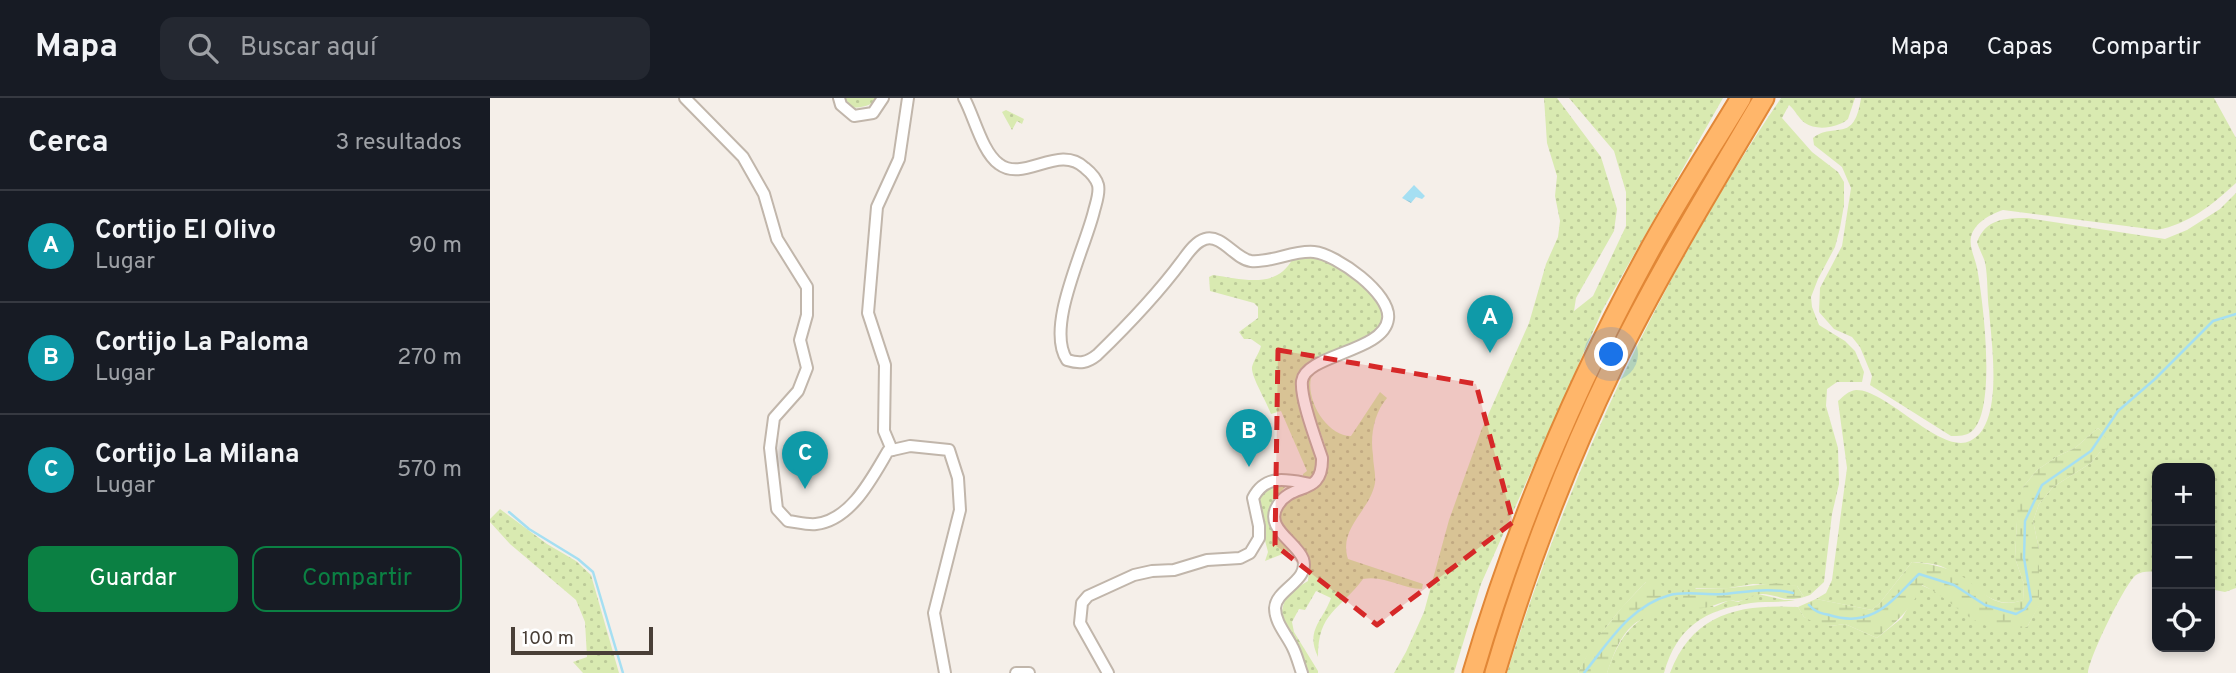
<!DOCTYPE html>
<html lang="es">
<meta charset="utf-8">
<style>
body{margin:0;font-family:Overpass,sans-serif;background:#242831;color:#f1f3f6}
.controls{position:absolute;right:21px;bottom:21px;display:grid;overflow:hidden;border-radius:14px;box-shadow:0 4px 10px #0003}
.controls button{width:63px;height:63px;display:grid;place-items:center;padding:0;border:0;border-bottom:2px solid #363941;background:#171b24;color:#f1f3f6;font:35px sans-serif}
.scale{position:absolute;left:21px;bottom:18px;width:142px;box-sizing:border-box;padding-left:7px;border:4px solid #493f37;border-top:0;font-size:19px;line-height:24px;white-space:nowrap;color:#493f37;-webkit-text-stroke:5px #fff;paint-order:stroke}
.you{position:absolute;left:1122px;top:257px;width:24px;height:24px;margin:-18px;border:5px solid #fff;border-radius:50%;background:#1a73e8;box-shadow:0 0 0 10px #1a73e833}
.badge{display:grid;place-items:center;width:46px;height:46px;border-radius:50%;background:#0b8043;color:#fff;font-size:23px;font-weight:700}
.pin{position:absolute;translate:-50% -58px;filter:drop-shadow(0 2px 4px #0008)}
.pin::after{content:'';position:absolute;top:37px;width:24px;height:21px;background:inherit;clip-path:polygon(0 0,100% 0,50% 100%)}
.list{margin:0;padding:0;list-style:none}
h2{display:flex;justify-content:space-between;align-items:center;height:91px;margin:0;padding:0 28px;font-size:30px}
h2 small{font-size:23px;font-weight:400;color:#9ea1a6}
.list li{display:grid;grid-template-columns:46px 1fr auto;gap:21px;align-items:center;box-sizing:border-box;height:112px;padding:0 28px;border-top:2px solid #363941}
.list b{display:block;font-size:26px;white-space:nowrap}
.list p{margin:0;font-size:23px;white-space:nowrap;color:#9ea1a6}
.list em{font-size:23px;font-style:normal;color:#9ea1a6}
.actions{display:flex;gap:14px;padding:21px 28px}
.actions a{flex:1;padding:16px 0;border:2px solid #0b8043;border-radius:14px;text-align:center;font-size:24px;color:#0b8043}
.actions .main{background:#0b8043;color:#fff}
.icon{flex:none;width:38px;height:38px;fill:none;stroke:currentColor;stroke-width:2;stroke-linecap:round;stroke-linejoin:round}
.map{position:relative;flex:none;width:1746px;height:575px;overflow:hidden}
header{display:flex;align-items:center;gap:42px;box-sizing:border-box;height:98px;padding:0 35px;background:#171b24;border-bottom:2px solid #363941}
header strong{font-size:33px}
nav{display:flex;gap:38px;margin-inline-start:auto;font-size:24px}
.search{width:490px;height:63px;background:#242831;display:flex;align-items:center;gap:18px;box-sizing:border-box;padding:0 24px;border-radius:14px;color:#9ea1a6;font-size:26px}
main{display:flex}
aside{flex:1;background:#171b24}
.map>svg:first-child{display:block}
.grass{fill:url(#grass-dots)}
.wetland{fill:url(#wetland-marsh)}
.water{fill:url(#water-ripples)}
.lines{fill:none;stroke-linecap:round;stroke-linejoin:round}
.stream{stroke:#a5dff2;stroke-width:2.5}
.minor-casing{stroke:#c1b6ab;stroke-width:14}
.motorway-casing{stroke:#e18737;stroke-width:23}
.minor{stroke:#fff;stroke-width:10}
.motorway{stroke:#ffb66a;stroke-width:19}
.marked{fill:#d62828;fill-opacity:0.2;stroke:#d62828;stroke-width:5;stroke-dasharray:14 9;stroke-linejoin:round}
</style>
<header>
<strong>Mapa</strong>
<div class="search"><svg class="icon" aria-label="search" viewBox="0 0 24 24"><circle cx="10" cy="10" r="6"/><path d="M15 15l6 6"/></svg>Buscar aquí</div>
<nav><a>Mapa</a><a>Capas</a><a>Compartir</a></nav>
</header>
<main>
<aside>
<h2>Cerca<small>3 resultados</small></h2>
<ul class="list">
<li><span class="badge" style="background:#0f9aa8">A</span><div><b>Cortijo El Olivo</b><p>Lugar</p></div><em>90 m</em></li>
<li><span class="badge" style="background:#0f9aa8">B</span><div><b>Cortijo La Paloma</b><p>Lugar</p></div><em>270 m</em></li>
<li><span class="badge" style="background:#0f9aa8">C</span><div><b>Cortijo La Milana</b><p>Lugar</p></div><em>570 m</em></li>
</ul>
<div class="actions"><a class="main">Guardar</a><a>Compartir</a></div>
</aside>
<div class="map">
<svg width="1746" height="575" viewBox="0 0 1746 575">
<defs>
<pattern id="grass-dots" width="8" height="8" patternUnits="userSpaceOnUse" patternTransform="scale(1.75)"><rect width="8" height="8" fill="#d9eab1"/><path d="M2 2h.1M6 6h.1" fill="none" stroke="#bcca99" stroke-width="1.8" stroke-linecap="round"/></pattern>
<pattern id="wetland-marsh" width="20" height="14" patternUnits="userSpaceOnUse" patternTransform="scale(1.75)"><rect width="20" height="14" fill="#d9eab1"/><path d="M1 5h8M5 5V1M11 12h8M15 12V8" fill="none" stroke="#bcca99"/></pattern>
<pattern id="water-ripples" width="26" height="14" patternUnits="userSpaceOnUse" patternTransform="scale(1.75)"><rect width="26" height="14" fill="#a5dff2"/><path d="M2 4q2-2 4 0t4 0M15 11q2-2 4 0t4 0" fill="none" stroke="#90c0d0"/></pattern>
</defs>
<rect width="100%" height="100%" fill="#f5efe9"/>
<g class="grass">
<path d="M 354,0 L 387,0 C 382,8 372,9 363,10 Z"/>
<path d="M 1054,0 L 1067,0 L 1111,59 L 1127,111 L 1124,133 L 1086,200 L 1084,213 L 1103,198 L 1136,128 L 1136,94 L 1124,53 L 1079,0 L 1233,0 L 1113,211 L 991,486 L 964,575 L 904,575 L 916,554 L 934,514 L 959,422 L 991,333 L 1039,225 L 1056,166 L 1068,139 L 1070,123 L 1065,98 L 1067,78 L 1057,45 Z"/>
<path d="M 1291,0 L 1365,0 L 1358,21 C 1348,30 1326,33 1315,25 C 1309,21 1305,12 1299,7 L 1292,20 L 1322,54 L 1348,74 L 1354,84 L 1354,107 L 1350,130 L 1345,149 L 1328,181 L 1321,199 L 1322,209 L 1329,227 L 1355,243 L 1365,253 L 1374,274 L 1372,284 L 1347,284 L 1337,291 L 1336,308 L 1348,350 L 1349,386 L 1342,416 L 1334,484 L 1320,497 L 1314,499 L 1307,488 L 1263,486 L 1239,490 L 1205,490 L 1224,509 L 1240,502 L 1248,504 L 1268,496 L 1294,502 L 1305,502 C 1291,505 1275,503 1261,505 C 1214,512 1187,529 1174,575 L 1117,575 C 1129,539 1140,526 1172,508 L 1156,484 C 1129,511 1105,540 1088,575 L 1017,575 C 1080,372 1172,176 1291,0 Z"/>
<path d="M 1371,0 L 1724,0 L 1746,40 L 1746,85 C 1722,107 1699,126 1667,132 L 1513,112 C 1501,116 1484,125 1481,139 C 1479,149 1485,160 1487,170 C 1493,201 1507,312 1482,333 C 1477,338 1468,338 1461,338 L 1380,287 L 1382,278 L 1370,249 L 1362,239 L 1344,231 L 1329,214 L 1330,190 L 1352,148 L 1361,90 L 1352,69 L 1324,47 L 1323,40 C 1345,23 1364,47 1371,0 Z"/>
<path d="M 516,12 L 534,21 L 532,26 L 527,23 L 522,32 L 512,14 Z"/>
<path d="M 1746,95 L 1746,490 L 1735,494 L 1720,491 L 1720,370 L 1667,370 L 1667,474 C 1661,473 1651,473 1646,477 C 1634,487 1599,560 1598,575 L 1180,575 C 1203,515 1249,506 1308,509 L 1314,519 L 1340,528 L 1355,526 L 1387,540 L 1412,520 L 1431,487 L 1447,494 L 1487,523 L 1537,529 L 1549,507 L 1549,451 L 1543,423 L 1549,406 L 1563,389 L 1601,365 L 1610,354 L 1614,336 L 1608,330 L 1585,350 L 1568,358 L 1547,372 L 1533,389 L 1527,424 L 1525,460 L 1534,486 L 1533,502 C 1501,514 1482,483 1455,470 C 1446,465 1433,465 1422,464 L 1390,505 L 1382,512 L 1326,501 L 1336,495 L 1342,482 L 1357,370 L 1348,303 C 1354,298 1358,293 1366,292 C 1396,291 1451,357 1480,343 C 1515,327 1501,243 1499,212 C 1497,197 1498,179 1495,164 C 1493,158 1489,151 1487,144 C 1496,121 1514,120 1537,120 L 1675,141 L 1697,132 L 1730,111 Z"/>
<path d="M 827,158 C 855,172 898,191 891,228 C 867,247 837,255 812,272 L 828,358 L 824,379 L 813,382 L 813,376 L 817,373 L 791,313 L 781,316 C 777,304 761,279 762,269 C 764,261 769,256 771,248 L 761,241 L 754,241 L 749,234 L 768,220 L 768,209 L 764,205 L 720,193 L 719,179 L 723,177 C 752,181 787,192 803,160 Z"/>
<path d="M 829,270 L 821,280 C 816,303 837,338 861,338 L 890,294 L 897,300 C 884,315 880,338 883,357 C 883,366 886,376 885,385 C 880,413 848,430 858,461 L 933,486 L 932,491 C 912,491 895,477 873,481 C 849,513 828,514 828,559 C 815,532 833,523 841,500 L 826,493 L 815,512 L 809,511 L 802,524 L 804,534 L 828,573 L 828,575 L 816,575 L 792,521 C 791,500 801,493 818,483 L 819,468 L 790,423 C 788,391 824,402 833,382 C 850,347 810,316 820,277 Z"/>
<path d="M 794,385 L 795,389 L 784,402 L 779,417 L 786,435 L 800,453 L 775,463 L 778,454 L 767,412 L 768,396 L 774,390 Z"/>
<path d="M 10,411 L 57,446 L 86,463 L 101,477 L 129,575 L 93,575 L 83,564 L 97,559 L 95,524 L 86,502 L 20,446 L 0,424 L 0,421 Z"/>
</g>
<g class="wetland">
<path d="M 1608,330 L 1614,336 L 1618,350 L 1610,354 L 1601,365 L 1563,389 L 1549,406 L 1543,423 L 1549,451 L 1549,508 L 1537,529 C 1527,530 1513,533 1503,530 C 1476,523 1457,498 1432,487 C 1423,510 1405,525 1387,540 L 1355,526 L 1340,528 L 1327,526 L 1314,519 L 1308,509 L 1326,501 L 1382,512 L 1390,505 L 1422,464 C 1439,466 1455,468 1470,477 C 1493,491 1502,513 1533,502 L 1534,486 L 1525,460 L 1528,404 L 1533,389 L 1547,372 L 1568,358 L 1585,350 Z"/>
<path d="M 1167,481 C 1172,487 1178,493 1177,500 C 1175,513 1152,519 1143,527 C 1129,539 1123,558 1117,575 L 1088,575 L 1102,547 L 1133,508 L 1156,484 Z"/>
<path d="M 1287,485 L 1307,488 L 1314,499 C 1293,505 1289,496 1270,496 C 1263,497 1257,502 1249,503 C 1243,504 1245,501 1238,503 C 1223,506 1206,519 1193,500 L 1194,491 L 1239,490 Z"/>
</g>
<path class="water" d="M 924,87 L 935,98 L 932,101 L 926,99 L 921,105 L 912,100 Z"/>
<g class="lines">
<g class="stream">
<path d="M 19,414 L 39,431 L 88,461 L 103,474 L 133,575"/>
<path d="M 1319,507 C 1325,514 1331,515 1339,517 C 1383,531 1401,503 1429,476 L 1464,487 L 1495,507 L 1526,516 L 1535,511 L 1541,502 L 1534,460 L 1535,423 L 1552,387 L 1601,353 L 1628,313 L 1665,281 L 1723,223 L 1746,216"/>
<path d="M 1094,575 C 1119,544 1140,508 1180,497 C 1193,493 1218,497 1234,496 C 1258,494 1278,489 1303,495"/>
</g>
<g class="minor-casing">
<g id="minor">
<path d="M 195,0 L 253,59 L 274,96 L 287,141 L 317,189 L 317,217 L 310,242 L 317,270 L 308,293 L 284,320 L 280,350 L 287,411 L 298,423 C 307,424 317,427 326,426 C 361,422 382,380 398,353 L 420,348 L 459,352 L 468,380 L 470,412 L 444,515 L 455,575"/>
<path d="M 349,0 L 351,7 L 364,18 L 383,15 L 393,0"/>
<path d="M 474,0 C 484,18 492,54 509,66 C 534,85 569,45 595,70 C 600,74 606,80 608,87 C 610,95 606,105 604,113 C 595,151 555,229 577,262 C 590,266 597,265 607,257 C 638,227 666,198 692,163 C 698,155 705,144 715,141 C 732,136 745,161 761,163 C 782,165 803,152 824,154 C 846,156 902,196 898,221 C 894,254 816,256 812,283 C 810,300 826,342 832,360 C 833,399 803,383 788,407 C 773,430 806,443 813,461 C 820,483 786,491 785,510 C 785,525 797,537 803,550 C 807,558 809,567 812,575"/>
<path d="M 402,352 L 394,333 L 395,267 L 378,215 L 387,109 L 409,61 L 418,0"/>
<path d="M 526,575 L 539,575"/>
<path d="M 618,575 L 590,525 L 592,505 L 598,498 L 644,477 L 662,473 L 684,472 L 717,462 L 750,460 L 760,455 L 769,440 L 769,428 L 763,400 C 776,375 798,382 821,386"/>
</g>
</g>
<g class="motorway-casing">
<g id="motorway">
<path d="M 983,575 C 1025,431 1084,291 1156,159 C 1185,105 1219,53 1251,0"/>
<path d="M 1005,575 C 1036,470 1075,367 1123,268 C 1168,176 1222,88 1274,0"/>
</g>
</g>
<use href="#minor" class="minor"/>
<use href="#motorway" class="motorway"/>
</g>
<path class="marked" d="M 788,252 L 986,286 L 1023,424 L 887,527 L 785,447 Z"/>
</svg>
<div class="controls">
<button>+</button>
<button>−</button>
<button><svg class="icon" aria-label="locate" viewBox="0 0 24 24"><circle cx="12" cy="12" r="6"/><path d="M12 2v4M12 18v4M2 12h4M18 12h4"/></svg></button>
</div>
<div class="scale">100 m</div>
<div class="you"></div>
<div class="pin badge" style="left:1000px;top:255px;background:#0f9aa8">A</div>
<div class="pin badge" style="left:759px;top:369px;background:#0f9aa8">B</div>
<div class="pin badge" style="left:315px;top:391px;background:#0f9aa8">C</div>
</div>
</main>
